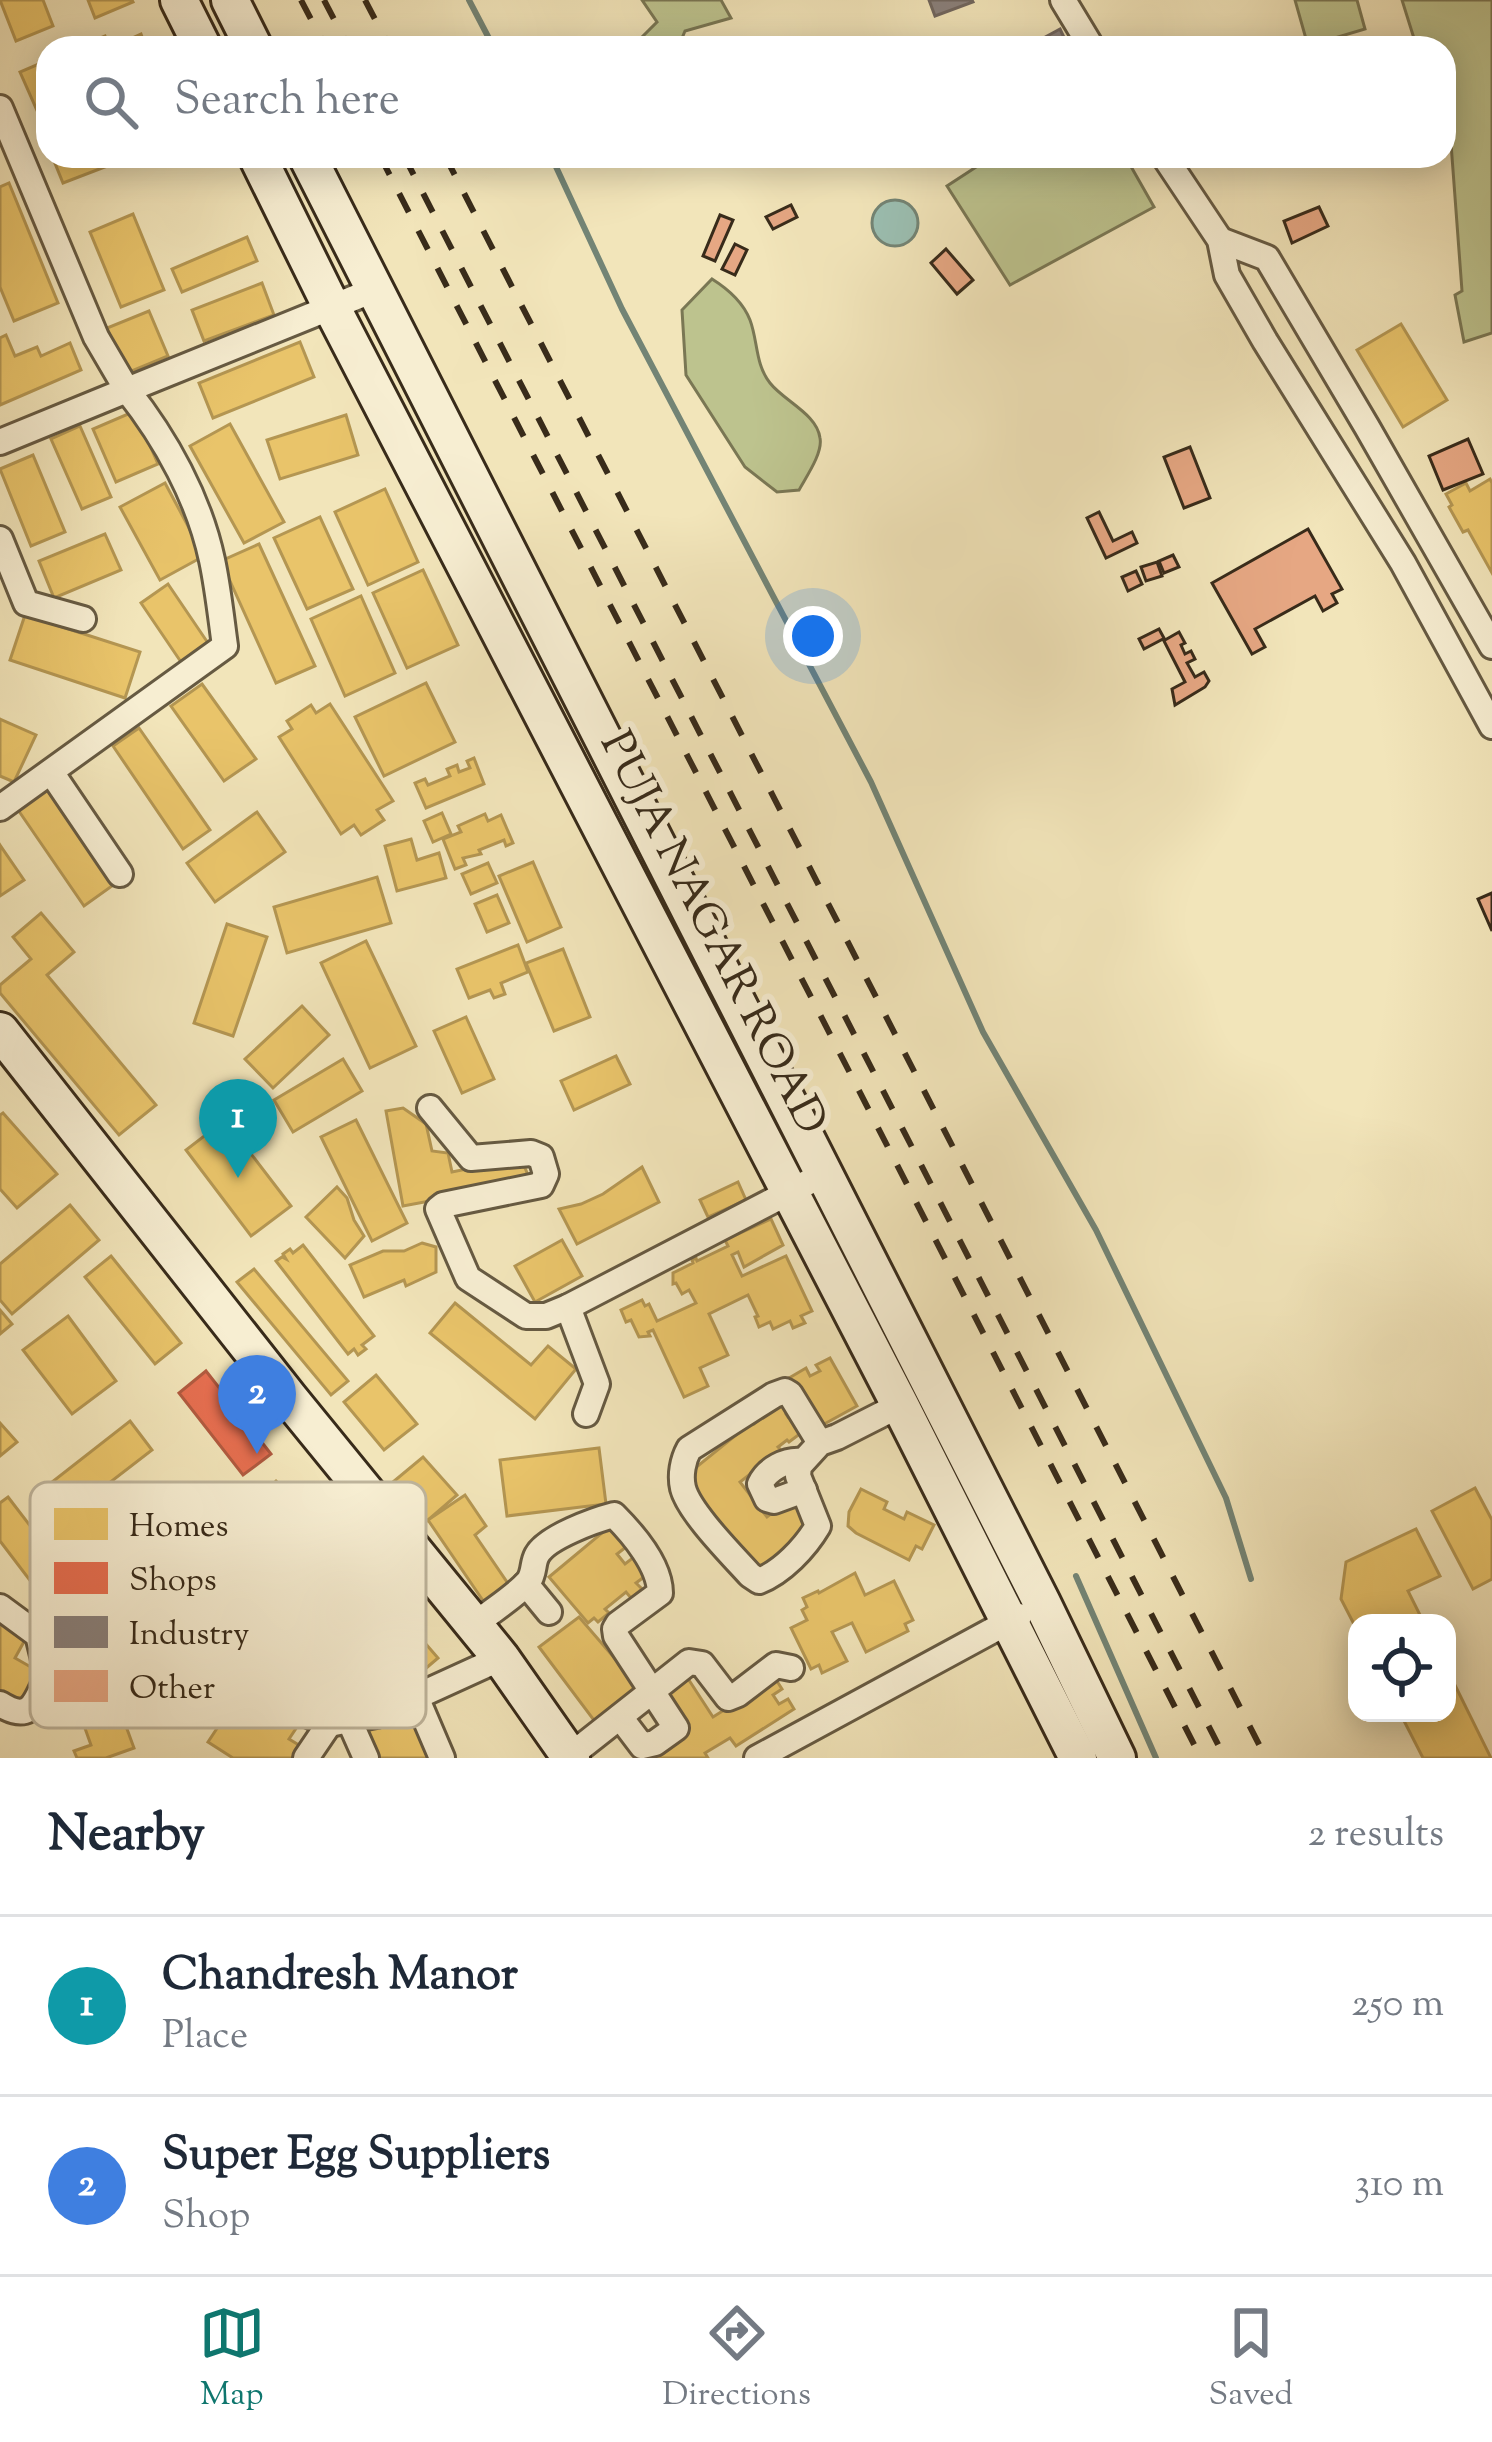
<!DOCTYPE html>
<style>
body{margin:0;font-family:"Sorts Mill Goudy",serif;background:#f2f2f3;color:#1f2937}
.controls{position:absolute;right:36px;bottom:36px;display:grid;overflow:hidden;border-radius:24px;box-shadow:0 6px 30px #0003}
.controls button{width:108px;height:108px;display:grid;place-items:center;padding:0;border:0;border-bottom:3px solid #e0e1e3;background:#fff;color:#1f2937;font:60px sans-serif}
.you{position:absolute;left:813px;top:636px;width:42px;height:42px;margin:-30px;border:9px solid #fff;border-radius:50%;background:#1a73e8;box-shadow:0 0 0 18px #1a73e833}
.badge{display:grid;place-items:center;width:78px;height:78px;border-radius:50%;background:#0f766e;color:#fff;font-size:39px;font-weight:700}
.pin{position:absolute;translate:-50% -99px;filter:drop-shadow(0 3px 6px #0008)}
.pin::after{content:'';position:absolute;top:63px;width:42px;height:36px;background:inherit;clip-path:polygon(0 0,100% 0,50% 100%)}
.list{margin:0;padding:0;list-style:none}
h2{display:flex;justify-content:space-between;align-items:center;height:156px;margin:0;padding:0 48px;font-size:51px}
h2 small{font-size:39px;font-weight:400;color:#747a83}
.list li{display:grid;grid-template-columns:78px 1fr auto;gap:36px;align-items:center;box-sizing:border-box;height:180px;padding:0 48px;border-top:3px solid #e0e1e3}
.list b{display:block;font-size:45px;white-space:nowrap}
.list p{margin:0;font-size:39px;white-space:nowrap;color:#747a83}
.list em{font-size:39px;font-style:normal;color:#747a83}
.icon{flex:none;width:66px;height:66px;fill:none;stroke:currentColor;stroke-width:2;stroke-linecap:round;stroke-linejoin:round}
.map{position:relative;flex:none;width:1492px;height:1758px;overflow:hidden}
.search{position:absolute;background:#fff;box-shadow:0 6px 30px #0003;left:36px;right:36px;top:36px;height:132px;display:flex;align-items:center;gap:30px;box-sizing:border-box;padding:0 42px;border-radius:36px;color:#747a83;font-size:45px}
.sheet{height:516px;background:#fff}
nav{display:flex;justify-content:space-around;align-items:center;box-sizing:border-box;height:168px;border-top:3px solid #e0e1e3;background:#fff;font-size:33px;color:#747a83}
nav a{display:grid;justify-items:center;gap:6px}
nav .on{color:#0f766e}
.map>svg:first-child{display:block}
.green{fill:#bdc38e;stroke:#7a7754;stroke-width:3}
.water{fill:#9bbfb2;stroke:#738475;stroke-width:3}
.homes{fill:#e9c46a;stroke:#b49652;stroke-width:3}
.shops{fill:#e76f51;stroke:#b25b40;stroke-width:3}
.industry{fill:#8a817c;stroke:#71675f;stroke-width:3}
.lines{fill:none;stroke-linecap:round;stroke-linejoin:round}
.stream{stroke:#738475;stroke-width:6}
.building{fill:#e6a783;stroke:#382b1a;stroke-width:3}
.street-casing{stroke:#665a42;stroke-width:30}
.secondary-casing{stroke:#382b1a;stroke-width:42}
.street{stroke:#f7eed2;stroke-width:24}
.secondary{stroke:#f7eed2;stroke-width:36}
.rail{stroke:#382b1a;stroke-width:6;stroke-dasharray:21 21;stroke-linecap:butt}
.labels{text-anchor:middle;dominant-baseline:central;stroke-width:12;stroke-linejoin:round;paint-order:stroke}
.street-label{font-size:45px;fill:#382b1a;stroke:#f7eed2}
.key{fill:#f7eed2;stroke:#beb49b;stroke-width:3}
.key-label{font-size:33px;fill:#382b1a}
</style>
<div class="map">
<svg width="1492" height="1758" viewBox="0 0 1492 1758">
<rect width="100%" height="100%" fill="#f2e5ba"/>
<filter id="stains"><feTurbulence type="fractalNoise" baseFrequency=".00167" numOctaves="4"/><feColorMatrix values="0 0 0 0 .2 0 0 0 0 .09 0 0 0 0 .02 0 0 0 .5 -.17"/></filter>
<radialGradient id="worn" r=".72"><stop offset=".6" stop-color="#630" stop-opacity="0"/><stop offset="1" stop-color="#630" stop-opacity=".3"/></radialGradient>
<g class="green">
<path d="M 642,0 L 721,0 L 731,18 L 685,31 L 678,48 L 631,48 L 657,22 Z"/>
<path d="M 1295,0 L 1357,0 L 1365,29 L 1308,46 Z"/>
<path d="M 1402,0 L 1492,0 L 1492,333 L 1464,342 L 1455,295 L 1462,291 L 1448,103 L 1444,103 L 1444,48 L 1417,48 Z"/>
<path d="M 993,156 L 1125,156 L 1154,207 L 1010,285 L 947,186 Z"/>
<path d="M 712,279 C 728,289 743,302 750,320 C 758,341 755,364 770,383 C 784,401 817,414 820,438 C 823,453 806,477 799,490 L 777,492 L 745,467 L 686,375 L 682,310 Z"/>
</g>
<circle class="water" cx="895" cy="223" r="23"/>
<g class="homes">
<path d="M 0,0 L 43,0 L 53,26 L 16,41 Z"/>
<path d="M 88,0 L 132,0 L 133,2 L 95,18 Z"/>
<path d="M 141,34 L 146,48 L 77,48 L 105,36 L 110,48 Z"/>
<path d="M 48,60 L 48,122 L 43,124 L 20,72 Z"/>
<path d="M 52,156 L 131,156 L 131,157 L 63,183 Z"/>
<path d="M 9,183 L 58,303 L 14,321 L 0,287 L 0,187 Z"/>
<path d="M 133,214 L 164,290 L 121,307 L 90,232 Z"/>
<path d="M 247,237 L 257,261 L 182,292 L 172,269 Z"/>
<path d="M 262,283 L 274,315 L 204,341 L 192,310 Z"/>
<path d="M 149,311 L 168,356 L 127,373 L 107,328 Z"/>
<path d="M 1401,324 L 1447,400 L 1403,427 L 1357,350 Z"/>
<path d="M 6,335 L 15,356 L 37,347 L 41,356 L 70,343 L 81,370 L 0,405 L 0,338 Z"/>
<path d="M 300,342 L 314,377 L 213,418 L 199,383 Z"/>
<path d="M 135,411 L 158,464 L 116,482 L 93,429 Z"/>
<path d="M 346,415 L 358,455 L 280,479 L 267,440 Z"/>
<path d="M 230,424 L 284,522 L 244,543 L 190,446 Z"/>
<path d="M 80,426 L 111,497 L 82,509 L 51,439 Z"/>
<path d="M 33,455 L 65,532 L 31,546 L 0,469 Z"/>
<path d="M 1490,479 L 1492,483 L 1492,573 L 1468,530 L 1463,532 L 1449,507 L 1452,505 L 1446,494 L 1466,483 L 1470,491 Z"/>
<path d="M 165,483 L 204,556 L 160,580 L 120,507 Z"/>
<path d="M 385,489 L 418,562 L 368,585 L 335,512 Z"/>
<path d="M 320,517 L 353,589 L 307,609 L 274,538 Z"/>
<path d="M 105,534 L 121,570 L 54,598 L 39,561 Z"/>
<path d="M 259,544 L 315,666 L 276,683 L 221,561 Z"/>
<path d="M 423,570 L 458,645 L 407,668 L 373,593 Z"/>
<path d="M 168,584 L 208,643 L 181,662 L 141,603 Z"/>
<path d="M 361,596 L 395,673 L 345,696 L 311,619 Z"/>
<path d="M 25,615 L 140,652 L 125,698 L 10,660 Z"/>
<path d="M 426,683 L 455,742 L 384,776 L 355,717 Z"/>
<path d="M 202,684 L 256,759 L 224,781 L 171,706 Z"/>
<path d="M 330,704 L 393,801 L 377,810 L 384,820 L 361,835 L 354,825 L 341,834 L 279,737 L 292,729 L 287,721 L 311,705 L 316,713 Z"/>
<path d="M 0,719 L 36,735 L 14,782 L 0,776 Z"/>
<path d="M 139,728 L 210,830 L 183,849 L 113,746 Z"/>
<path d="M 474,758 L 484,784 L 426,808 L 415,783 L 425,779 L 428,785 L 450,776 L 447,769 L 457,765 L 459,772 L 470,768 L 467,761 Z"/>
<path d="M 49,780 L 119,881 L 84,906 L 14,804 Z"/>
<path d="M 257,812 L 285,852 L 215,902 L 187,863 Z"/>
<path d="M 442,813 L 451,834 L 433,842 L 424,821 Z"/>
<path d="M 485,814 L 488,821 L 501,815 L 513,843 L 506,846 L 504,840 L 479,850 L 481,854 L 463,858 L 466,865 L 455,869 L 443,839 L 461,832 L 458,826 Z"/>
<path d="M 411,839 L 417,860 L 439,853 L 446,878 L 397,891 L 385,846 Z"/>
<path d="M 0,845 L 24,880 L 0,896 Z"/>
<path d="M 533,862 L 561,927 L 527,942 L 499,876 Z"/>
<path d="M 488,863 L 497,883 L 471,894 L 462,874 Z"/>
<path d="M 377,877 L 391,923 L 287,953 L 274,907 Z"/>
<path d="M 497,895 L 509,923 L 487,932 L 475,904 Z"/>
<path d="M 41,913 L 74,952 L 47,975 L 156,1105 L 119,1135 L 0,993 L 0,985 L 31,959 L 13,937 Z"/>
<path d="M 227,924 L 267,937 L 233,1036 L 194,1023 Z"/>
<path d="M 366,941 L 416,1046 L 370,1068 L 321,963 Z"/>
<path d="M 518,945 L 528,972 L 501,983 L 505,994 L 494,998 L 490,990 L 469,998 L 457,969 Z"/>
<path d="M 563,949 L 590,1017 L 554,1031 L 526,963 Z"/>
<path d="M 302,1006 L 329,1035 L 273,1088 L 245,1059 Z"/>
<path d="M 466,1017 L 494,1079 L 462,1093 L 434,1031 Z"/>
<path d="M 616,1056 L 630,1084 L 574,1110 L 561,1081 Z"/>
<path d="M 343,1059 L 362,1091 L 293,1132 L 274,1100 Z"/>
<path d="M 403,1108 L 426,1124 L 432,1151 L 448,1153 L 452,1172 L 511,1160 L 525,1168 L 531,1182 L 403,1206 L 386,1111 Z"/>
<path d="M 3,1113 L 57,1174 L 17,1208 L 0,1189 L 0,1115 Z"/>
<path d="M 225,1120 L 291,1206 L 251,1236 L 186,1150 Z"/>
<path d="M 356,1120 L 407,1223 L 372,1241 L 321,1137 Z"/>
<path d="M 642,1167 L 659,1202 L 577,1244 L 559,1209 L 581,1204 L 603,1194 Z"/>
<path d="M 738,1182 L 746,1200 L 708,1217 L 700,1200 Z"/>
<path d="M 337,1187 L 347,1198 L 354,1220 L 364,1236 L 345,1258 L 306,1217 Z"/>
<path d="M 70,1205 L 99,1240 L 12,1314 L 0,1300 L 0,1264 Z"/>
<path d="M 771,1219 L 783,1245 L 744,1267 L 738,1252 L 732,1255 L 742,1276 L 786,1256 L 812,1311 L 801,1316 L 805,1323 L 793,1328 L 790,1321 L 773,1329 L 770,1322 L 759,1327 L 755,1317 L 758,1316 L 748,1295 L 709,1314 L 728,1355 L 700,1368 L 708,1386 L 684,1397 L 653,1330 L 648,1332 L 650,1336 L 639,1337 L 631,1320 L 626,1322 L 621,1310 L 642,1300 L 645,1306 L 649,1304 L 657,1321 L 696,1303 L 689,1290 L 682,1294 L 676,1283 L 673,1284 L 673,1273 L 693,1263 L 692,1260 L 696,1258 L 697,1261 L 728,1246 L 725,1240 Z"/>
<path d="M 562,1240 L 582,1276 L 535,1302 L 515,1266 Z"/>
<path d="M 422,1243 L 436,1247 L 436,1272 L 406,1286 L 404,1280 L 364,1297 L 350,1265 L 383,1251 L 404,1251 Z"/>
<path d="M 303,1245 L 374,1336 L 362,1345 L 366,1349 L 358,1355 L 354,1349 L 348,1354 L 276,1261 L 282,1257 L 286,1259 L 283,1254 L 290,1249 L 293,1253 Z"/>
<path d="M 111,1256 L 181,1343 L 155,1364 L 85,1277 Z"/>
<path d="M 254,1269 L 348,1381 L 331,1395 L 237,1282 Z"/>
<path d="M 455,1303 L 531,1365 L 548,1346 L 576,1369 L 535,1419 L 430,1333 Z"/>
<path d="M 0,1310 L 12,1324 L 0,1334 Z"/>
<path d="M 68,1316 L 116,1381 L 72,1414 L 23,1350 Z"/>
<path d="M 830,1358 L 857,1406 L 817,1428 L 789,1378 L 806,1368 L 810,1376 L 820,1371 L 816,1365 Z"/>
<path d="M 376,1375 L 417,1424 L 384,1450 L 344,1402 Z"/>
<path d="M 781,1400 L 790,1411 L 786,1414 L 788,1417 L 792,1414 L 805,1430 L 789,1442 L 787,1440 L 778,1447 L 781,1450 L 740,1482 L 767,1517 L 793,1497 L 815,1526 L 757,1572 L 686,1490 L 689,1473 L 752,1422 L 754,1424 L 769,1412 Z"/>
<path d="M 130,1421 L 152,1450 L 60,1521 L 38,1493 Z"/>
<path d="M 0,1423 L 17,1442 L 0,1456 Z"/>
<path d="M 599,1448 L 606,1504 L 507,1516 L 500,1460 Z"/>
<path d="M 423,1457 L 457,1495 L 427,1521 L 393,1482 Z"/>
<path d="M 276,1481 L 300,1505 L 291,1514 L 307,1530 L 318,1519 L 380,1583 L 339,1623 L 288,1571 L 282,1577 L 231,1525 Z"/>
<path d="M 1475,1488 L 1492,1520 L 1492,1579 L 1473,1589 L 1432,1511 Z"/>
<path d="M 861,1489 L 887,1502 L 884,1509 L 904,1519 L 907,1512 L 934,1525 L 922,1549 L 916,1546 L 909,1560 L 856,1533 L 848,1526 L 849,1512 Z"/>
<path d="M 465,1495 L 486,1526 L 475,1535 L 509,1585 L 484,1602 L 428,1520 Z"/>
<path d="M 8,1497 L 81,1592 L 54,1612 L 0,1541 L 0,1503 Z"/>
<path d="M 609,1527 L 626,1547 L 617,1554 L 625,1564 L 634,1557 L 648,1574 L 636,1583 L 642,1589 L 631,1598 L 626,1592 L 605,1609 L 609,1613 L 598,1622 L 594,1618 L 588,1623 L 549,1577 Z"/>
<path d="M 1416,1529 L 1440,1576 L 1408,1591 L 1424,1623 L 1357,1623 L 1357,1630 L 1341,1599 L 1346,1562 Z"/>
<path d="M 855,1573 L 865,1595 L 894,1581 L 913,1620 L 905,1624 L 908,1631 L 866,1652 L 852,1623 L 832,1632 L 847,1661 L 822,1673 L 819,1665 L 811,1669 L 791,1628 L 807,1620 L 802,1610 L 807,1607 L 803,1598 L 818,1591 L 819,1593 Z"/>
<path d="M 400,1614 L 438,1658 L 424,1670 L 420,1664 L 398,1683 L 365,1644 Z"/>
<path d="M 579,1617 L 642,1690 L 596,1723 L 539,1647 Z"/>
<path d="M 0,1623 L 26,1638 L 15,1658 L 43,1674 L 22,1709 L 0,1697 Z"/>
<path d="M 1447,1669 L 1491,1758 L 1423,1758 L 1400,1713 L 1447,1713 Z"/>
<path d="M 685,1674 L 713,1717 L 775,1678 L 782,1689 L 773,1695 L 779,1704 L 788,1699 L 794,1709 L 736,1746 L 730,1738 L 705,1753 L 708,1758 L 648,1758 L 688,1733 L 660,1689 L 668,1684 L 672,1691 L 682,1684 L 678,1678 Z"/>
<path d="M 243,1689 L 299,1724 L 289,1739 L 307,1750 L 302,1758 L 233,1758 L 208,1742 Z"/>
<path d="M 120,1691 L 129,1715 L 123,1718 L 134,1748 L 106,1758 L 77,1758 L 74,1751 L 91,1745 L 77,1706 Z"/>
<path d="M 408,1704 L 433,1758 L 372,1758 L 358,1727 Z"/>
</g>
<path class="shops" d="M 206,1371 L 271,1454 L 243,1475 L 179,1393 Z"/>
<g class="industry">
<path d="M 929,0 L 972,0 L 973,2 L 935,16 Z"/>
<path d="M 1060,29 L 1069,48 L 1025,48 Z"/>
</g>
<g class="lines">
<g class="stream">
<path d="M 469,0 L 494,48"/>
<path d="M 551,156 L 622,309 L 871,782 L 983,1032 L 1096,1230 L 1226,1498 L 1251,1579"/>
<path d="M 1076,1576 L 1156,1758"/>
</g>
</g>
<g class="building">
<path d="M 791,205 L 797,217 L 773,229 L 766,217 Z"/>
<path d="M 1319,207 L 1328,226 L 1292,243 L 1284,221 Z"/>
<path d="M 720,215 L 733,220 L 715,261 L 703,256 Z"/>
<path d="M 735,244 L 747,250 L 735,275 L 722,269 Z"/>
<path d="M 946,249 L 973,280 L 957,294 L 931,263 Z"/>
<path d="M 1468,439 L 1483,474 L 1443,490 L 1429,456 Z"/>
<path d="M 1190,447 L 1210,498 L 1184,508 L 1164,457 Z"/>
<path d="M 1099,512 L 1113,541 L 1132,532 L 1137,543 L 1106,558 L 1087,518 Z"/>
<path d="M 1308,529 L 1342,589 L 1332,594 L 1337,603 L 1323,611 L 1315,596 L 1255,629 L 1265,647 L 1252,654 L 1212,583 Z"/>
<path d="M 1173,555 L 1179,567 L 1164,573 L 1159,561 Z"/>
<path d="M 1157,562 L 1162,576 L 1146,581 L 1141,567 Z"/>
<path d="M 1136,571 L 1142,584 L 1128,591 L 1122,577 Z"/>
<path d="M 1159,629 L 1165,640 L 1179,632 L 1185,643 L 1181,645 L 1185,654 L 1191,651 L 1195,659 L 1187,663 L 1195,677 L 1204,672 L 1209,681 L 1205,687 L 1175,705 L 1172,689 L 1185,682 L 1163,639 L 1144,649 L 1139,639 Z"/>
<path d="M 1492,893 L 1492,931 L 1478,899 Z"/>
</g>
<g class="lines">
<g class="street-casing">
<g id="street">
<path d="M 1063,0 L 1092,48"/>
<path d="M 0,108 L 96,337 L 127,390 L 0,442"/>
<path d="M 1164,156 L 1220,240 L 1227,275 L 1265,341 L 1403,563 L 1492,726"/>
<path d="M 1220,240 L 1267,258 L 1367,427 L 1492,646"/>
<path d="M 0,539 L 26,603 L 83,619"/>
<path d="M 51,772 L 120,874"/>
<path d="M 0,808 L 225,646 C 221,617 218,588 212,560 C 199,499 166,439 127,390 L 374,290"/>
<path d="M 430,1108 L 471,1158 L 531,1153 L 541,1157 L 546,1174 L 541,1185 L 443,1205 L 438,1209 L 468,1278 L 526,1316 L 546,1316 L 568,1307 L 824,1174"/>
<path d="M 568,1307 L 597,1384 L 586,1414"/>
<path d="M 820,1443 L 799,1466 L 798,1476 L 818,1526 C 805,1548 782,1572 759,1581 L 750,1575 C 732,1555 689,1512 683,1488 C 680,1475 683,1460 689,1449 L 774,1395 L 785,1391 L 790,1394 L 820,1443 L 837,1437 L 900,1405"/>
<path d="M 802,1461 C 786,1459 767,1469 760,1484 L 767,1499 L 774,1501 L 804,1490"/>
<path d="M 526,1584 L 549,1612"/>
<path d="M 0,1607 L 38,1635 L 48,1676 C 35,1701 32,1724 0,1704"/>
<path d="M 474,1625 C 491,1611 513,1598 528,1582 C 535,1573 532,1564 537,1555 C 547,1537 595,1520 614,1515 C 633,1534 660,1566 660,1593 L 618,1624 L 615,1629 L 616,1636 L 676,1728 L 655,1743 L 642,1746 L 620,1717"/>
<path d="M 416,1697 L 442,1758"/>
<path d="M 170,1702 C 183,1685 198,1677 219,1675 L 329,1724 L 376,1715 L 501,1658"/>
<path d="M 350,1722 L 366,1758"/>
<path d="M 570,1756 L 689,1662 L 702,1664 L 728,1698 L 738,1694 L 776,1665 L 791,1668"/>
<path d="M 306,1758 L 329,1724"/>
<path d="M 757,1758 L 1019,1616"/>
</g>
</g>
<g class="secondary-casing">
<g id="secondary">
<path d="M 179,0 L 203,48"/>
<path d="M 230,0 L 254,48"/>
<path d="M 257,156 L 331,306 L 900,1405 L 1078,1758"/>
<path d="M 307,156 L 1042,1603 L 1117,1758"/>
<path d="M 0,1031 L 289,1398 L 501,1658 L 571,1758"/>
</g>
</g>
<use href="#street" class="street"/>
<use href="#secondary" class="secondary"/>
<g class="rail">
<path d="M 301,0 L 326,48"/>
<path d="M 324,0 L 349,48"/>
<path d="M 365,0 L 390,48"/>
<path d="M 380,156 L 1201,1758"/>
<path d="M 404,156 L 1225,1758"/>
<path d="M 445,156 L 1266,1758"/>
</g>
</g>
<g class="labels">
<g class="street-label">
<text transform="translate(711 934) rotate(63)">PUJA NAGAR ROAD</text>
</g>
</g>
<rect x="30" y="1482" width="396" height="246" rx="18" class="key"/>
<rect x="54" y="1508" width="54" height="32" fill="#e9c46a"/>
<rect x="54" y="1562" width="54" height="32" fill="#e76f51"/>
<rect x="54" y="1616" width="54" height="32" fill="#8a817c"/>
<rect x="54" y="1670" width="54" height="32" fill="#e6a783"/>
<g class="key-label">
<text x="129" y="1536">Homes</text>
<text x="129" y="1590">Shops</text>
<text x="129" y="1644">Industry</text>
<text x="129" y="1698">Other</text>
</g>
<rect width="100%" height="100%" filter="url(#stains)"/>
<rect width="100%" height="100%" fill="url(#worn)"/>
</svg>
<div class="controls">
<button><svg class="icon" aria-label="locate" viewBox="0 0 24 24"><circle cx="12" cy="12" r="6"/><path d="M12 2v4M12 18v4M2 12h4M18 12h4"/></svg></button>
</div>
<div class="you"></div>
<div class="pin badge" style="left:238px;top:1178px;background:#0f9aa8">1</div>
<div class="pin badge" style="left:257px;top:1454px;background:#3f7fe0">2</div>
<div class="search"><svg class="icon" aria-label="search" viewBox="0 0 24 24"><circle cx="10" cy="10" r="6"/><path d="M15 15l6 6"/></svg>Search here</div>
</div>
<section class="sheet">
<h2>Nearby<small>2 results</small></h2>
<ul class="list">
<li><span class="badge" style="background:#0f9aa8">1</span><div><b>Chandresh Manor</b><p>Place</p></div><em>250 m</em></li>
<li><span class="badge" style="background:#3f7fe0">2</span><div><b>Super Egg Suppliers</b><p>Shop</p></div><em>310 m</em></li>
</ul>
</section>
<nav>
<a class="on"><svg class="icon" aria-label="map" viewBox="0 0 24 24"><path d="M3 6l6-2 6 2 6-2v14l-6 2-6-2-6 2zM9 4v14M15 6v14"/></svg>Map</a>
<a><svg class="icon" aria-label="directions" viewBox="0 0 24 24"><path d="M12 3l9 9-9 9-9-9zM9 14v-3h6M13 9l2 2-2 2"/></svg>Directions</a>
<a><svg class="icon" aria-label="saved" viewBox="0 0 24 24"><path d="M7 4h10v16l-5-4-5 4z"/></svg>Saved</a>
</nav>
